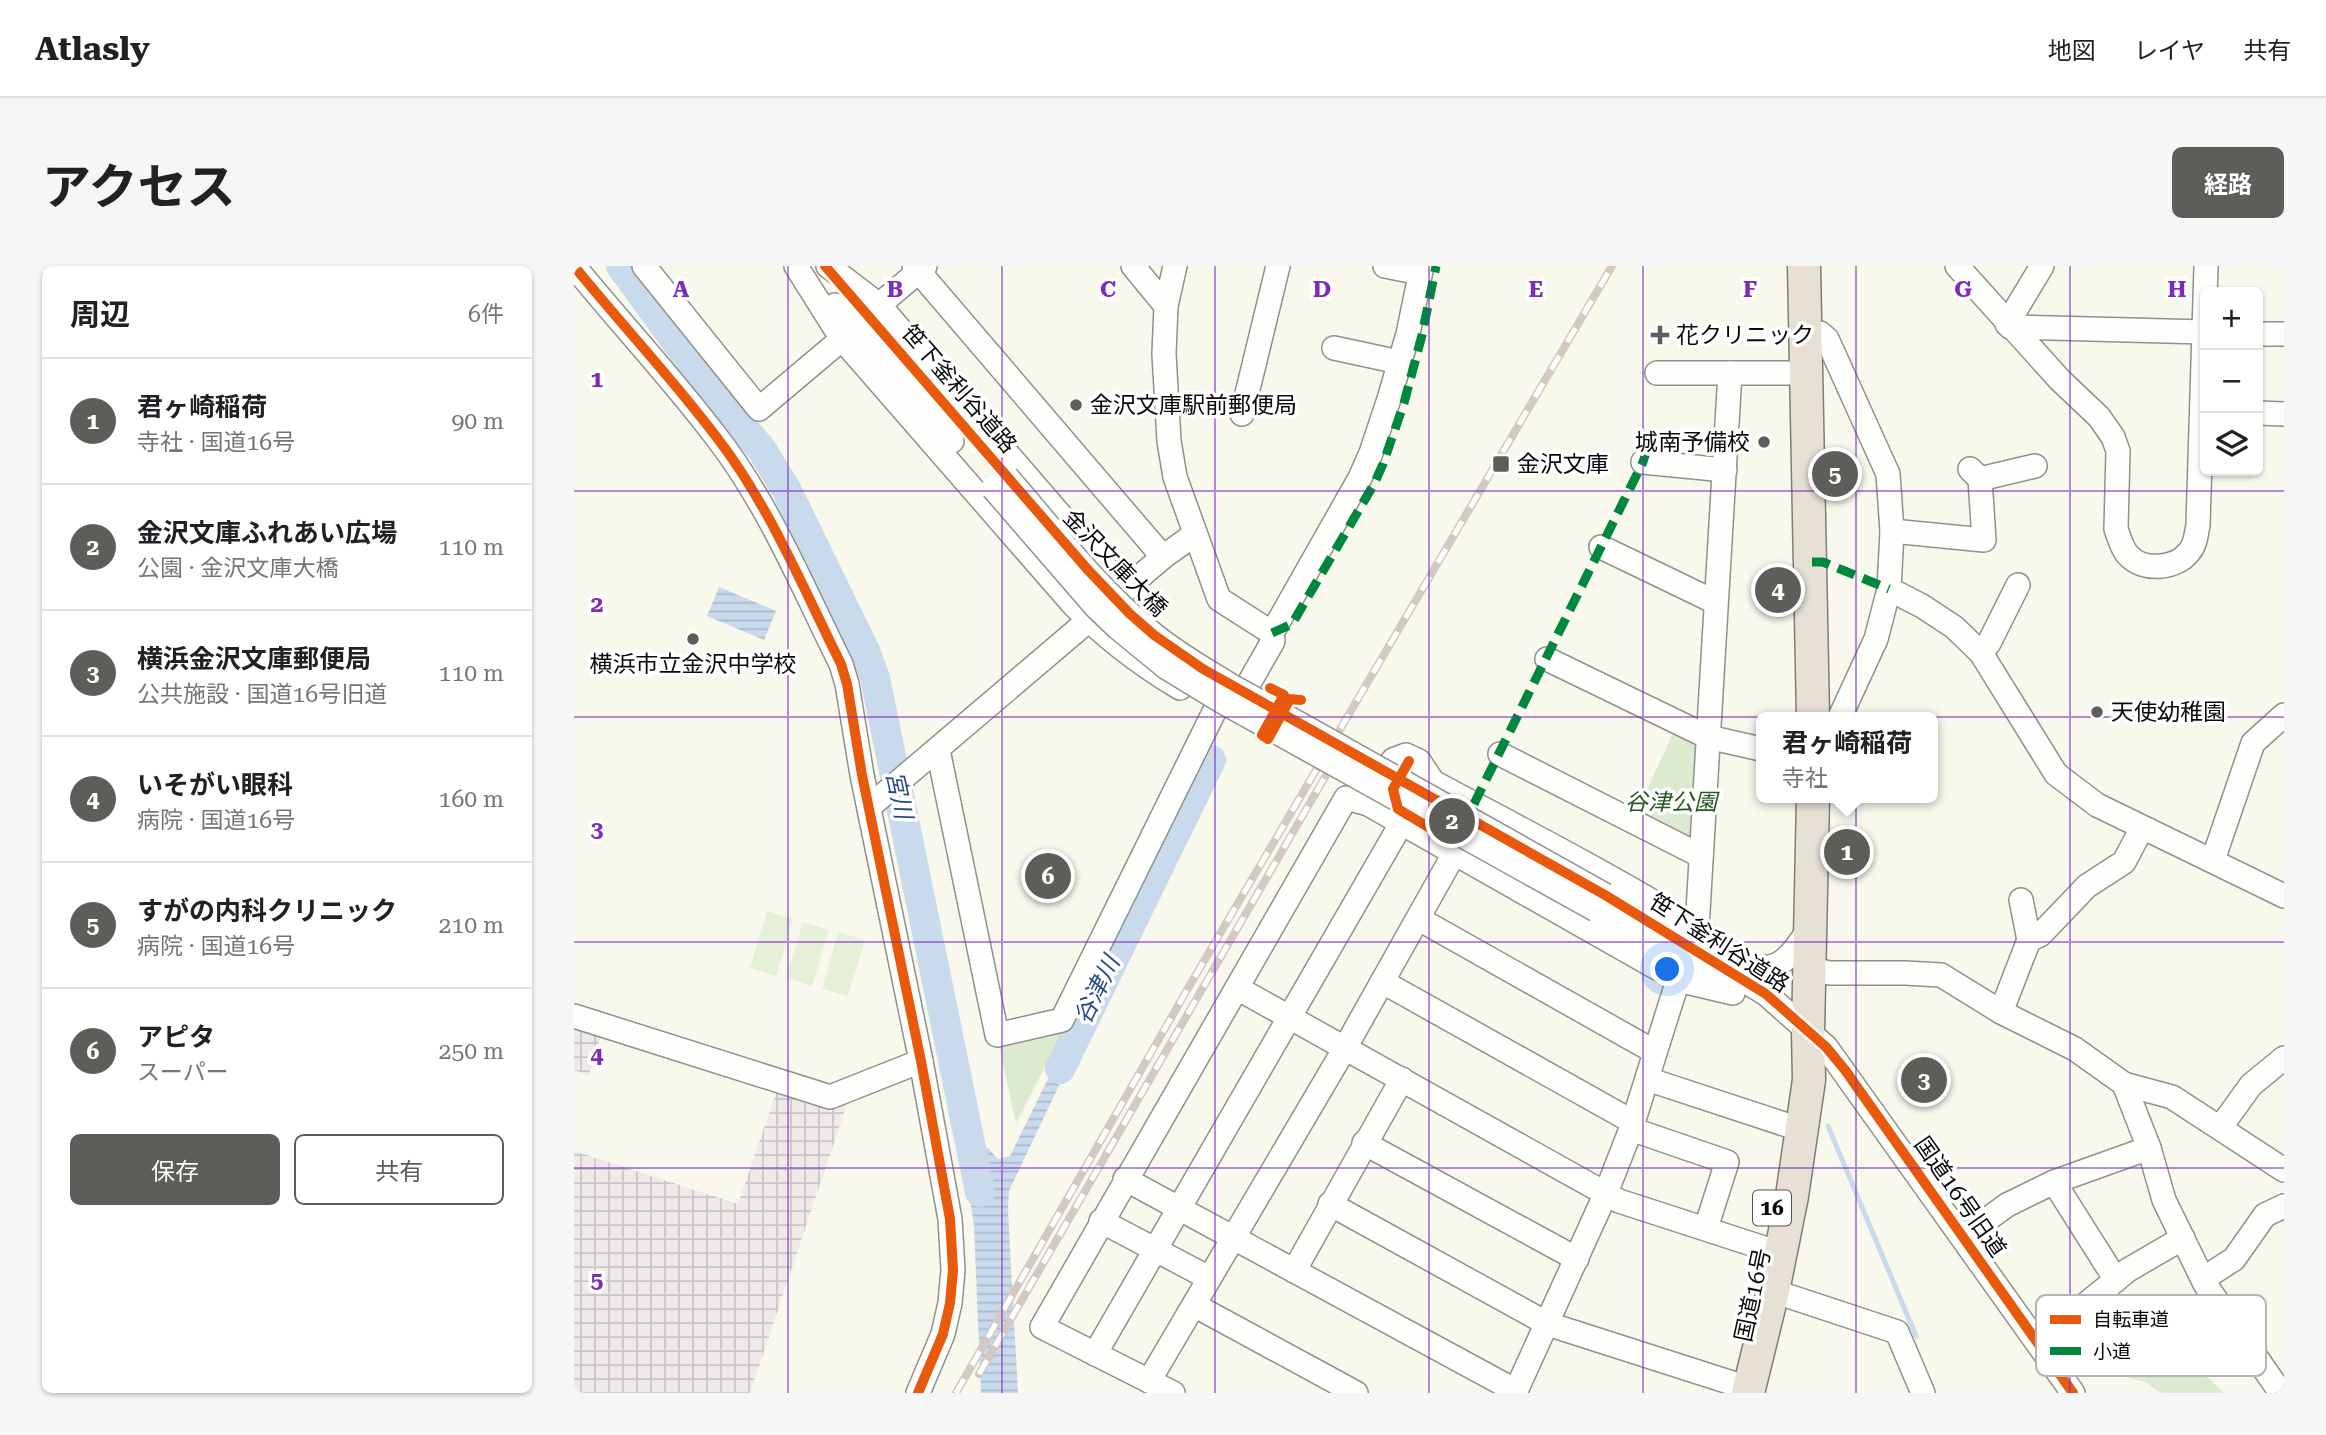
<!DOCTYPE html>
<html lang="ja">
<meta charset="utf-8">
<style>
body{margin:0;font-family:"Roboto Serif","Noto Sans JP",serif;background:#f6f6f6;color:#202124}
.controls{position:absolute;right:21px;top:21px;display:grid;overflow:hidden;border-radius:10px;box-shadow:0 2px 5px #0004}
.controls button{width:63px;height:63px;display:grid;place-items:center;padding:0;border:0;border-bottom:2px solid #e0e0e0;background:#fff;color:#202124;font:35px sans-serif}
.you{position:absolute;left:1094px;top:704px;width:24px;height:24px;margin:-18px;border:5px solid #fff;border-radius:50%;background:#1a73e8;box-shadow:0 0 0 10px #1a73e833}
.badge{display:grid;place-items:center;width:46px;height:46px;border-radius:50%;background:#5d5d59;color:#fff;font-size:23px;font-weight:700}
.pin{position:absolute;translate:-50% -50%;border:4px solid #fff;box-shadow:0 2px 7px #0006}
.popup{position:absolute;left:1182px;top:446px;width:182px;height:91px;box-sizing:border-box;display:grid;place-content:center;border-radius:10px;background:#fff;filter:drop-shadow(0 2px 5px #0005);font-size:23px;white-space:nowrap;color:#757577}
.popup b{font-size:26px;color:#202124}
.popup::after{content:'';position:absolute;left:50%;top:100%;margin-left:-14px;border:14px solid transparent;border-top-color:#fff}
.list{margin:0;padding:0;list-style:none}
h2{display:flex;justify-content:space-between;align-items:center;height:91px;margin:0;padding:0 28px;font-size:30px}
h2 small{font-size:23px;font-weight:400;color:#757577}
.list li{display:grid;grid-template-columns:46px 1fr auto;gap:21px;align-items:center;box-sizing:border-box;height:126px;padding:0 28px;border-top:2px solid #e0e0e0}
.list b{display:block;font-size:26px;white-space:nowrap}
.list p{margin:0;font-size:23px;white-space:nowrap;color:#757577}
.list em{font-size:23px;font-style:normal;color:#757577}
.actions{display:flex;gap:14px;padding:21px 28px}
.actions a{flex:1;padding:16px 0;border:2px solid #5d5d59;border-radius:10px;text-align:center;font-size:24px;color:#5d5d59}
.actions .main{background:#5d5d59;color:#fff}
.icon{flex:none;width:38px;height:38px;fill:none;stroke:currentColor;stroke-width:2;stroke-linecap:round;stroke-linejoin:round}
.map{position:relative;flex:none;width:1710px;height:1127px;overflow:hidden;border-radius:10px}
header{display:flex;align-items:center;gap:42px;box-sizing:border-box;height:98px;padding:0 35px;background:#fff;border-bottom:2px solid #e0e0e0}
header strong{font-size:33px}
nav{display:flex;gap:38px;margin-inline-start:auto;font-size:24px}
.intro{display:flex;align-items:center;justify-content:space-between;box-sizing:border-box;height:168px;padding:0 42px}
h1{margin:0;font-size:49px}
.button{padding:18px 32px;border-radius:10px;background:#5d5d59;color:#fff;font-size:24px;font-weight:700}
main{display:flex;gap:42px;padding:0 42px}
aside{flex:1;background:#fff;border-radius:10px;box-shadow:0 2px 5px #0004}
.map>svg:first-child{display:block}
.industrial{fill:url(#industrial-grid)}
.green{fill:#dcebd0}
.pitch{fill:#e6f0d9}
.water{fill:url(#water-rules)}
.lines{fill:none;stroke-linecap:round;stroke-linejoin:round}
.stream{stroke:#c9daec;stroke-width:5}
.river{stroke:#c9daec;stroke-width:30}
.minor-casing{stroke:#91918c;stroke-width:26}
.highway-casing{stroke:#7e7e79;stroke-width:35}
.minor{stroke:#fefefc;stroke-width:23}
.highway{stroke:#e6e0d5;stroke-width:32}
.rail-casing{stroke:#d3c8c4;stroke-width:8}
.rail{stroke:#fff;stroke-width:5;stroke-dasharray:16;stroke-linecap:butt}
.minor-bridge-casing{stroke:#91918c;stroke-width:26;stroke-linecap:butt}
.minor-bridge{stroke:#fefefc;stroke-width:23}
.quiet{stroke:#00873e;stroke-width:9;stroke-dasharray:18 9;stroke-linecap:butt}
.cycleway-casing{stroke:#fff;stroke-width:15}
.cycleway{stroke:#e8590c;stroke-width:10}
.grid{fill:none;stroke:#7b2cbf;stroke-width:2;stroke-opacity:0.55}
.poi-dot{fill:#5d5d59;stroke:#fff;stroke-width:2.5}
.labels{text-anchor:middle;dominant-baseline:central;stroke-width:7;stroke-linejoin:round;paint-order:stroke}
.shield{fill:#fff;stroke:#535353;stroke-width:2}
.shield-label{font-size:21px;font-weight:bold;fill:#090909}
.poi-label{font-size:23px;fill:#090909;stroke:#fff;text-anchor:start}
.street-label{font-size:23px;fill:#090909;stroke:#fff}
.park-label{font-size:23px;font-style:italic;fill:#255724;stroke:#fff}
.water-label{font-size:24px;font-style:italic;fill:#264a88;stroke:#fff}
.key{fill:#fff;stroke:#b5b5b5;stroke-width:2}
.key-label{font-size:19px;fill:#090909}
.grid-label{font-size:23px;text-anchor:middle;font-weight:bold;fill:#7b2cbf;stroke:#fff;stroke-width:7;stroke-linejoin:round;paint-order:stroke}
</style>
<header>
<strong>Atlasly</strong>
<nav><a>地図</a><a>レイヤ</a><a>共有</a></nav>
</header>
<div class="intro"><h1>アクセス</h1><a class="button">経路</a></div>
<main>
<aside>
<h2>周辺<small>6件</small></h2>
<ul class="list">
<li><span class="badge">1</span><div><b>君ヶ崎稲荷</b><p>寺社 · 国道16号</p></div><em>90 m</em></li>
<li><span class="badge">2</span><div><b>金沢文庫ふれあい広場</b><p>公園 · 金沢文庫大橋</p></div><em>110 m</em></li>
<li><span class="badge">3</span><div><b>横浜金沢文庫郵便局</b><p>公共施設 · 国道16号旧道</p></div><em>110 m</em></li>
<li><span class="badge">4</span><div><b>いそがい眼科</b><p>病院 · 国道16号</p></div><em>160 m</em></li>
<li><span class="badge">5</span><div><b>すがの内科クリニック</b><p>病院 · 国道16号</p></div><em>210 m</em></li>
<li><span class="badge">6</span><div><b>アピタ</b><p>スーパー</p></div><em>250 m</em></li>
</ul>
<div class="actions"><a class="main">保存</a><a>共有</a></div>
</aside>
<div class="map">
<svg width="1710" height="1127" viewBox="0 0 1710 1127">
<defs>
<pattern id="industrial-grid" width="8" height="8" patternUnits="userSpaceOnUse" patternTransform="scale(1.75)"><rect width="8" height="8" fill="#efeaea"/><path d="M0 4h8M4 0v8" fill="none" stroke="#ccc7c7"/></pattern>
<pattern id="water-rules" width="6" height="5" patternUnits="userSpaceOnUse" patternTransform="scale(1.75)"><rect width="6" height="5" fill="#c9daec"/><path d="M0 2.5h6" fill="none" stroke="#abbac9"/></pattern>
</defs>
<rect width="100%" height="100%" fill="#f8f8ed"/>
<g class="industrial">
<path d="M 0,759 L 28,767 L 15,809 L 0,804 Z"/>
<path d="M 203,824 L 276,829 L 176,1127 L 0,1127 L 0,885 L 164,938 Z"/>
</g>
<g class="green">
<path d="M 1101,463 L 1127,477 L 1120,572 L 1111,576 L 1061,550 Z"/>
<path d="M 492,760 L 442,857 L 424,776 Z"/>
<path d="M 1551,1079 L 1629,1107 L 1650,1127 L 1587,1127 L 1571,1116 L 1556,1112 L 1531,1096 Z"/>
</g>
<g class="pitch">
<path d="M 193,645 L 219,653 L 202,710 L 176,702 Z"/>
<path d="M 229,656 L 255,664 L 238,720 L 212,712 Z"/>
<path d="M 264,666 L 291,674 L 274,730 L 248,723 Z"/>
</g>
<g class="water">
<path d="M 145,321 L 202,345 L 190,374 L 133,350 Z"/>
<path d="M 498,764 L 509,769 L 435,925 L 434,945 L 444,1127 L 407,1127 L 400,961 L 390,886 L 414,882 L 424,893 L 436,890 Z"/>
</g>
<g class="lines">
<path class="stream" d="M 1254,860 L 1342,1070"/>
<g class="river">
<path d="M 47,0 L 139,126 L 188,184 L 212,223 L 292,387 L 301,412 L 406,926"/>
<path d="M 486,803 L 637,494"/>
</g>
<g class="minor-casing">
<g id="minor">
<path d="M 0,0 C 47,58 99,113 144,173 C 196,241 229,322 267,398 L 273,418 L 288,509 L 347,795 L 376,953 L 379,1004 L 376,1037 L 369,1068 L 344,1127"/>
<path d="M 70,0 L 185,143 L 268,73"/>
<path d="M 222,0 L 268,73 L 497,336 C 529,370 566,398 606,422"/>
<path d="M 254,0 L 305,39 L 551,324"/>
<path d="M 340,0 L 589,291"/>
<path d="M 559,0 L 592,40"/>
<path d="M 601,0 L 592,40 L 590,88 L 595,175 L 601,211 L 645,333 L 698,367 L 699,375 L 661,442"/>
<path d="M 811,0 L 846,7"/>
<path d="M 1383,0 L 1486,114 L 1525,151 L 1539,171 L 1544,185 L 1542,263 C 1545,271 1548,283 1554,289 C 1569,306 1602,303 1615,286 C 1622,278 1622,269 1624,259 L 1632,0"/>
<path d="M 261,39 L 378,175"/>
<path d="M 305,39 L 351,0"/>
<path d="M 1433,58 L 1468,0"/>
<path d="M 1436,61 L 1631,66"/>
<path d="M 1231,67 L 1246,67 L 1253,73 L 1314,208 L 1318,265 L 1315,323 L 1302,373 L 1266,451"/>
<path d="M 1684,68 L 1710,68"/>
<path d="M 760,82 L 825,96"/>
<path d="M 1083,107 L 1231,107"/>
<path d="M 1684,147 L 1710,148"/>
<path d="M 668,148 L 704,0"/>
<path d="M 1069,196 L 1151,204"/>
<path d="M 1396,203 L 1406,213 L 1461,200"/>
<path d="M 1318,265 L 1410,274 L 1406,213"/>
<path d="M 1027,281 L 1141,336"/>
<path d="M 1315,323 L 1348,340 L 1380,361 L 1407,387 L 1482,508 L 1523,539 L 1710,630"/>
<path d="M 698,367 L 786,212 L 797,187 L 815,133 L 834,68 L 848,0"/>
<path d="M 1407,387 L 1415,377 L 1444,319"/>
<path d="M 973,393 L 1134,471 L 1187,483"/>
<path d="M 364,484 L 423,769 L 488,754 L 642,442"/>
<path d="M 926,488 L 1127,590"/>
<path d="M 803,523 L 819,494 L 832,489 L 845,495 L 859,516 C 947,563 1037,609 1121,661 C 1142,674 1167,705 1195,701 C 1214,698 1226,676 1236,662"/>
<path d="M 295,541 L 589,291 L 621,268"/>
<path d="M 1639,594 L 1679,477 L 1710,449"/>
<path d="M 1031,629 L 1192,728 L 1252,781 L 1499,1127"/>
<path d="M 1447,634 L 1455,674"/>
<path d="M 1022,644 L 1141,716"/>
<path d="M 845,653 L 1081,786"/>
<path d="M 1123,662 L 1156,107"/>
<path d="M 1236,703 L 1256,707 L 1331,707 L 1367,709 L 1427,746 L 1501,783 L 1550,818 L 1598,831 L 1710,904"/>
<path d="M 809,716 L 1059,856"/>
<path d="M 663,722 L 1045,935 L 1190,982"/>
<path d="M 1427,746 L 1455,674 L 1466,669 L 1513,620 L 1550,596 L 1568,562"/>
<path d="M 0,750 L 256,831 L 347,795"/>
<path d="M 1073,813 L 1213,859"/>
<path d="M 1550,818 L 1575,882 L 1590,934 L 1631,1018 L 1707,1127"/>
<path d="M 1646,862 L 1677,819 L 1710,792"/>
<path d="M 1057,863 L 1153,896 L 1132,962"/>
<path d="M 790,877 L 1003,993"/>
<path d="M 551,913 L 942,1125"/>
<path d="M 1480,916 L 1542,1014"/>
<path d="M 756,938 L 974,1058 L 1158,1117"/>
<path d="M 527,955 L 635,1012"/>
<path d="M 1389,971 L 1433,939 L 1480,916 L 1575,882"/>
<path d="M 720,1005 L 828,813"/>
<path d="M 1629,1013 L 1660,993 L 1691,949 L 1710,940"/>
<path d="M 1199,1025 L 1323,1066 L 1349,1127"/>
<path d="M 620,1039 L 782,1127"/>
<path d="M 1464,1077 L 1554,1004 L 1609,972"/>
<path d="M 521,1088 L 827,558"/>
<path d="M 1592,1090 L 1656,1053"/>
<path d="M 575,1115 L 771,782 L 880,588"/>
<path d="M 599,1127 L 468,1061 L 772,532 L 794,538 L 1104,714 L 1159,727"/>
<path d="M 941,1127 L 1032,927 L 1057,863 L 1104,714"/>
</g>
</g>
<g class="highway-casing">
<g id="highway">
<path d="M 1230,0 L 1239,451"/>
<path d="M 1174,1127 L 1199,1025 L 1218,930 L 1235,814 L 1234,765 L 1239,532"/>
</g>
</g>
<use href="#minor" class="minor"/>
<use href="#highway" class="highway"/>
<g class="rail-casing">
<g id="rail">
<path d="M 405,1108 L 751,511"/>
<path d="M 382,1127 L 613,724 L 1038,0"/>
</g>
</g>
<use href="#rail" class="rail"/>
<g class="minor-bridge-casing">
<g id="minor-bridge">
<path d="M 433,211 C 479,264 524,324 579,368 C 603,388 630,403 656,419 L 1031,629"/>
<path d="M 419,222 L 522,341 L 544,362 L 593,402 L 647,435 L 1022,644"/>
</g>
</g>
<use href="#minor-bridge" class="minor-bridge"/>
<g class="quiet">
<path d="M 1238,296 L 1249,296 L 1315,323"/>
<path d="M 698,367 L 718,358 L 800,218 L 809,198 L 830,137 L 848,69 L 862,0"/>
<path d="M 900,538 L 1069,196 L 1077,170"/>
</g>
<g class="cycleway-casing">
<g id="cycleway">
<path d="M 0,0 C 47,58 99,113 144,173 C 196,241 229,322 267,398 L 273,418 L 288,509 L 347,795 L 376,953 L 379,1004 L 376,1037 L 369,1068 L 344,1127"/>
<path d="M 251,0 L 514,304 L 556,348 L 580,369 L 629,403 L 1031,629 L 1192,728 L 1252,781 L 1271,804 L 1499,1127"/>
<path d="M 696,422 L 710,429 L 688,469 L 694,473 L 716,433 L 727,434"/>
<path d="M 835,495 L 819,523 L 824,543 L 856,562"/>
</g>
</g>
<use href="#cycleway" class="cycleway"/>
</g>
<path class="grid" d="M 214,0 L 214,1127M 428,0 L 428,1127M 641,0 L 641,1127M 855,0 L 855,1127M 1069,0 L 1069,1127M 1282,0 L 1282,1127M 1496,0 L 1496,1127M 0,225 L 1710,225M 0,451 L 1710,451M 0,676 L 1710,676M 0,902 L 1710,902"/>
<g class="poi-dot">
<path d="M1082.5 58.5h7v7h7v7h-7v7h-7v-7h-7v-7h7z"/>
<circle cx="502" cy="139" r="7"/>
<circle cx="1190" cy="176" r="7"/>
<rect x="918" y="189" width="18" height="18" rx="3.5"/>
<circle cx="119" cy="373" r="7"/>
<circle cx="1523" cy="446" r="7"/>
</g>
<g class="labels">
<rect class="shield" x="1179" y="924.5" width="38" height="35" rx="5"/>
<g class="shield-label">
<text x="1198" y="942">16</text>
</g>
<g class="poi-label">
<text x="1102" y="69">花クリニック</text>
<text x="516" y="139">金沢文庫駅前郵便局</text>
<text x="1176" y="176" text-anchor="end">城南予備校</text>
<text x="943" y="198">金沢文庫</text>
<text x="119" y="398" text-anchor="middle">横浜市立金沢中学校</text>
<text x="1537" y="446">天使幼稚園</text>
</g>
<g class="street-label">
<text transform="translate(385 123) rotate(49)">笹下釜利谷道路</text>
<text transform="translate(541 297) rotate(46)">金沢文庫大橋</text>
<text transform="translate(1145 677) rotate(33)">笹下釜利谷道路</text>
<text transform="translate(1386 931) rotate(55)">国道16号旧道</text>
<text transform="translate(1179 1029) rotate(-78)">国道16号</text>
</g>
<g class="park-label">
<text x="1097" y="536">谷津公園</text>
</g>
<g class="water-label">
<text transform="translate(325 529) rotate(78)">宮川</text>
<text transform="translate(523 724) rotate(-64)">谷津川</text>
</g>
</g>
<rect x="1462" y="1029" width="230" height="81" rx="10" class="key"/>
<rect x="1476" y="1049" width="31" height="9" fill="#e8590c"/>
<rect x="1476" y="1081" width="31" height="8" fill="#00873e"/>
<g class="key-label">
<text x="1519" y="1060">自転車道</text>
<text x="1519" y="1092">小道</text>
</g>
<g class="grid-label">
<text x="107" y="31">A</text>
<text x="321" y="31">B</text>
<text x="534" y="31">C</text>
<text x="748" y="31">D</text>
<text x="962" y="31">E</text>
<text x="1176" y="31">F</text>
<text x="1389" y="31">G</text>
<text x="1603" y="31">H</text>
<text x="23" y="121">1</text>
<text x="23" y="346">2</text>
<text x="23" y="571">3</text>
<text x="23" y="797">4</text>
<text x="23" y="1022">5</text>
</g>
</svg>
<div class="controls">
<button>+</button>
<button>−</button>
<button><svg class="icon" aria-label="layers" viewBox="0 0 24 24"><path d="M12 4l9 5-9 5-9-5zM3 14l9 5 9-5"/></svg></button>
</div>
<div class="you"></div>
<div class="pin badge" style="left:1273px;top:586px">1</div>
<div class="popup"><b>君ヶ崎稲荷</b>寺社</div>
<div class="pin badge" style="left:878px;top:555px">2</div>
<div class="pin badge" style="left:1350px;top:814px">3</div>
<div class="pin badge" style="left:1204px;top:324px">4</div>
<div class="pin badge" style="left:1261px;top:208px">5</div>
<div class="pin badge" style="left:474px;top:610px">6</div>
</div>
</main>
